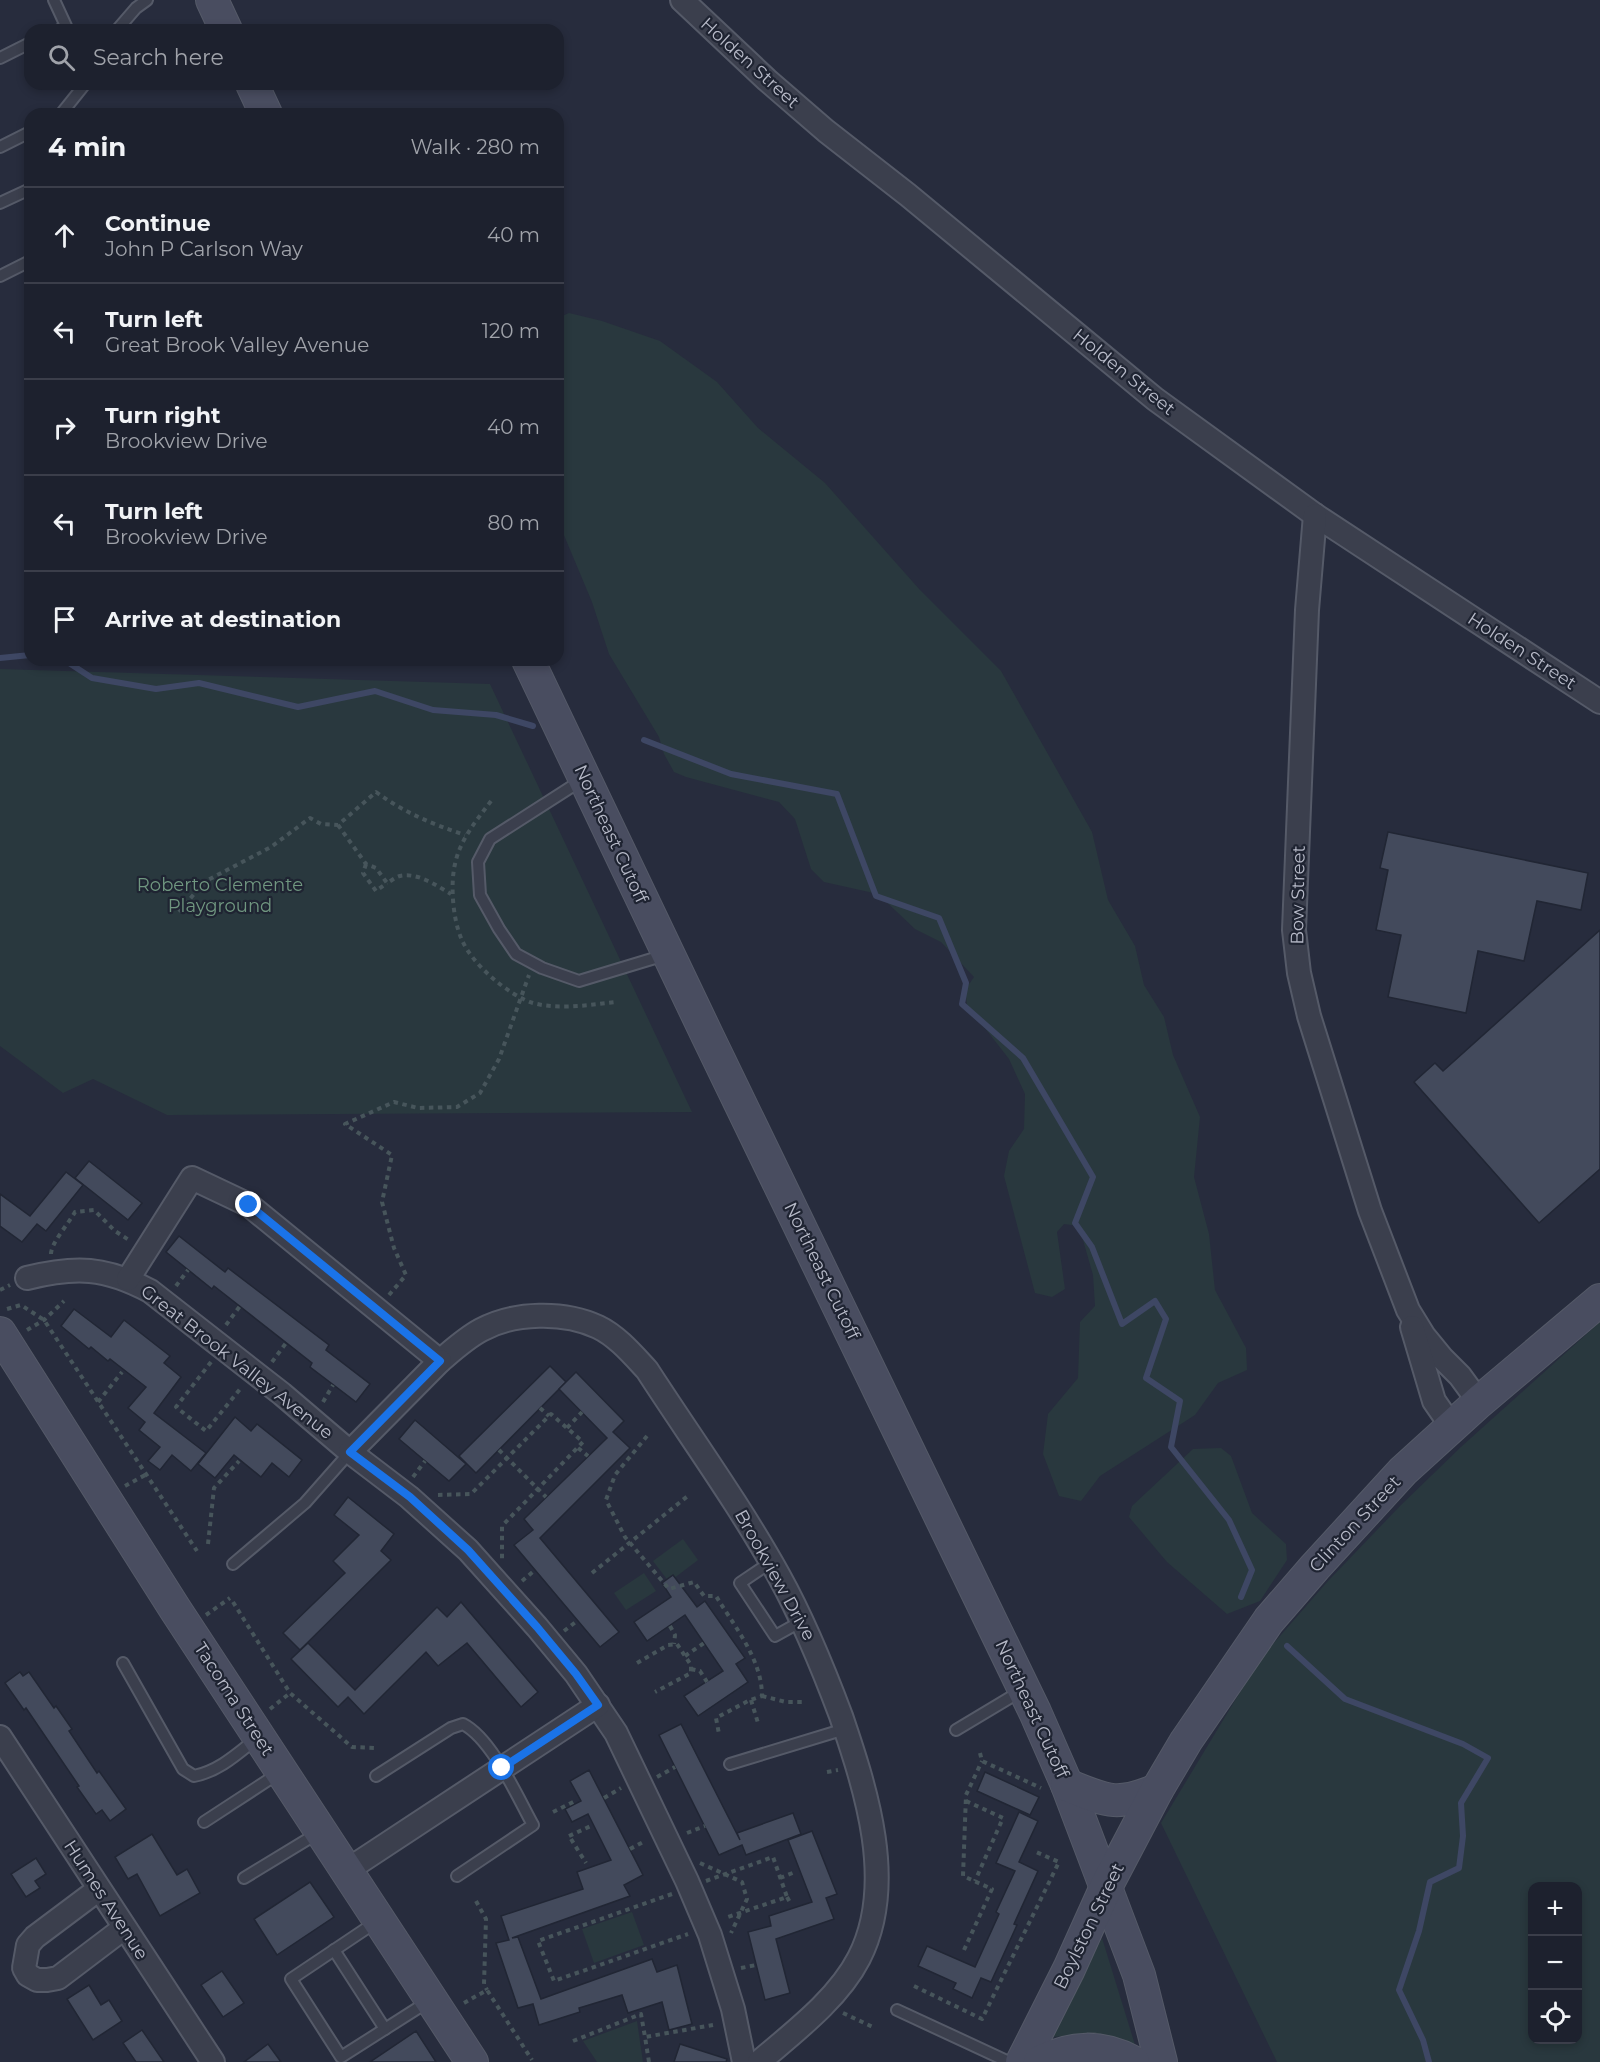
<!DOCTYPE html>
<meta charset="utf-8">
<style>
body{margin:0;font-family:Montserrat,sans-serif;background:#252936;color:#f1f3f6}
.controls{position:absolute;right:18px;bottom:18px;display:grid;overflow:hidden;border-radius:12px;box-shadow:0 3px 9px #0003}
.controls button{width:54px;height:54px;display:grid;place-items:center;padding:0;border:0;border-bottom:2px solid #3b3e4a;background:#1d212e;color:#f1f3f6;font:30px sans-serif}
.stop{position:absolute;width:18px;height:18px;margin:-14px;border:4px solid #1a73e8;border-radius:50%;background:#fff}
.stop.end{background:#1a73e8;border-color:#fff;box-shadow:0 2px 6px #0008}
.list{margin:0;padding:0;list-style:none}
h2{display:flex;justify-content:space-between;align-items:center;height:78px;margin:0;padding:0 24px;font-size:26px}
h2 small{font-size:20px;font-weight:400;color:#a0a3aa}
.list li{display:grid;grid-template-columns:39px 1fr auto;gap:18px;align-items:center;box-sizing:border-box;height:96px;padding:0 24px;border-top:2px solid #3b3e4a}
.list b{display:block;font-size:22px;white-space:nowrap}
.list p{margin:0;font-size:20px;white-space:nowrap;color:#a0a3aa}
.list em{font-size:20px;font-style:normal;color:#a0a3aa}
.icon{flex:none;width:33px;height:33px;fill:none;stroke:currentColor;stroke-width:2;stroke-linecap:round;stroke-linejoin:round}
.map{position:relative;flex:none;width:1600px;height:2062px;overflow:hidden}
.search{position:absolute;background:#1d212e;box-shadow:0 3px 9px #0003;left:24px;top:24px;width:540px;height:66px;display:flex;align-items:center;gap:15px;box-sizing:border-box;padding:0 21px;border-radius:18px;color:#a0a3aa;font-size:22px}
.panel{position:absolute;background:#1d212e;box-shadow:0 3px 9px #0003;left:24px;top:108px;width:540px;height:558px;border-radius:18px}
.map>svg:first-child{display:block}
.green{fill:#29383e;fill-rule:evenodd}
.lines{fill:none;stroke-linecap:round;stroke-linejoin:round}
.stream{stroke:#3e4764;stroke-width:6}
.building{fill:#434a5c;stroke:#212634;stroke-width:1.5}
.lane-casing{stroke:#555a68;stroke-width:14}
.street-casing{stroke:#555a68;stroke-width:26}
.secondary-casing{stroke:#555a68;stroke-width:34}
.path{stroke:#47555b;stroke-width:4;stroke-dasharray:4.5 4.5;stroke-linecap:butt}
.lane{stroke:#3b3f4d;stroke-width:10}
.street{stroke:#3b3f4d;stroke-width:22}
.secondary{stroke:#494d60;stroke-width:32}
.route{stroke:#1a73e8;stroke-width:8}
.labels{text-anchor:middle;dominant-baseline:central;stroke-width:4.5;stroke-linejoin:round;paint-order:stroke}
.street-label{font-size:18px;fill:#b7bac8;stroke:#1f2432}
.park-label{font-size:18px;fill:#709780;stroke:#1f2432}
</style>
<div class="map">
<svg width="1600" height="2062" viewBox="0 0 1600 2062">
<rect width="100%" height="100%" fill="#272c3d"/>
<g class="green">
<path d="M 569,313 L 602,321 L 660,341 L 717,382 L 758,428 L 825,483 L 920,590 L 1001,671 L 1092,832 L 1108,900 L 1135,946 L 1144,985 L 1164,1017 L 1173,1055 L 1200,1117 L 1194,1177 L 1209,1234 L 1215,1290 L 1246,1348 L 1247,1370 L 1218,1383 L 1195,1415 L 1100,1476 L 1081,1501 L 1059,1496 L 1043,1454 L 1048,1414 L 1078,1378 L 1080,1322 L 1095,1306 L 1093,1275 L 1079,1226 L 1064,1224 L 1057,1232 L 1065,1289 L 1052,1297 L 1035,1293 L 1004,1176 L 1009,1151 L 1024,1129 L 1025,1094 L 1009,1059 L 967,1005 L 965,990 L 974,977 L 941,942 L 915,929 L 878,894 L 824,882 L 811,869 L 795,819 L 779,802 L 686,777 L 674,772 L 664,754 L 659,737 L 609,654 L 592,602 L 558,521 L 558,318 Z"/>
<path d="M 0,669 L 490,684 L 692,1112 L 167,1115 L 93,1079 L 63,1093 L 0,1046 Z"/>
<path d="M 1600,1322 L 1600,2062 L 1277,2062 L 1161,1823 L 1260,1659 L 1328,1581 L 1401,1505 L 1462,1446 ZM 1532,1886 L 1578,1886 L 1578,2040 L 1532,2040 Z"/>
<path d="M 1221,1448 L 1231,1456 L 1252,1513 L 1286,1544 L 1287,1560 L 1260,1601 L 1227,1614 L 1167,1562 L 1129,1517 L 1132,1506 L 1193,1449 Z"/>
<path d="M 683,1539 L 698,1560 L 669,1582 L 653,1561 Z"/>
<path d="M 644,1573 L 656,1591 L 626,1610 L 614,1593 Z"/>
<path d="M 632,1912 L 644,1945 L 594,1963 L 582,1929 Z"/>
<path d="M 1102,1938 L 1136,2048 C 1103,2030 1088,2033 1053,2037 Z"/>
<path d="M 637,2021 L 643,2062 L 597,2062 L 583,2041 Z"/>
</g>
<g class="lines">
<g class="stream">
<path d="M 0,658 L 30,655"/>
<path d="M 61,660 L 66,661 L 92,678 L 156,689 L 199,683 L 298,707 L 375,691 L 433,710 L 496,715 L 533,726"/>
<path d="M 644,740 L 731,774 L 837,794 L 876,896 L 939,918 L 966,983 L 962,1004 L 1023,1058 L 1093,1177 L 1075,1223 L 1092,1247 L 1122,1324 L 1155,1301 L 1166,1319 L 1146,1378 L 1180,1401 L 1171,1447 L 1229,1520 L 1252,1570 L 1241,1597"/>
<path d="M 1287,1646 L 1345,1699 L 1463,1744 L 1488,1758 L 1461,1803 L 1463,1836 L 1459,1868 L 1430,1882 L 1419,1931 L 1399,1990 L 1423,2040 L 1429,2062"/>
</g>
</g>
<g class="building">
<path d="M 1388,832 L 1588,873 L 1581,910 L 1537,901 L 1524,961 L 1478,951 L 1466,1013 L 1388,997 L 1401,935 L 1376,930 L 1388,870 L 1380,868 Z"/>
<path d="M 1600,930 L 1600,1169 L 1539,1223 L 1414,1082 L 1435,1063 L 1443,1071 Z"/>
<path d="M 89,1161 L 142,1203 L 128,1220 L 75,1178 Z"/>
<path d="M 66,1172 L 83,1185 L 46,1231 L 37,1224 L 22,1242 L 0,1226 L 0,1194 L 30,1216 Z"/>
<path d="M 179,1236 L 225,1272 L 228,1268 L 329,1345 L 326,1350 L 370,1384 L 356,1402 L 310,1367 L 312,1363 L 214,1286 L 212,1289 L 166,1252 Z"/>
<path d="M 74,1309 L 111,1337 L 124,1320 L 170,1356 L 164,1363 L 181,1377 L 154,1413 L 206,1453 L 191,1471 L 172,1455 L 160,1470 L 148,1461 L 160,1447 L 139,1430 L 145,1422 L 128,1408 L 146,1387 L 110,1359 L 108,1361 L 91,1347 L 89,1349 L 61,1326 Z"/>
<path d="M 550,1366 L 566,1382 L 476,1473 L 459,1456 Z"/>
<path d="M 576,1372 L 624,1421 L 613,1432 L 630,1448 L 540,1538 L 619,1632 L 600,1647 L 514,1545 L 533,1530 L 524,1519 L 607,1438 L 559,1389 Z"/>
<path d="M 235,1417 L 251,1431 L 257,1424 L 302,1460 L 289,1477 L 272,1463 L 261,1477 L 234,1455 L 215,1478 L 198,1464 Z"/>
<path d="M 415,1420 L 466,1464 L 449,1481 L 399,1439 Z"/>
<path d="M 348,1497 L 394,1534 L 381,1551 L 391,1560 L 300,1650 L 283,1633 L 345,1573 L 333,1561 L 359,1535 L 334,1515 Z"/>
<path d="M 673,1575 L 697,1607 L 705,1601 L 745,1658 L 736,1664 L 748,1682 L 698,1716 L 684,1696 L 723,1671 L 685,1615 L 647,1641 L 634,1622 L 671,1597 L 662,1583 Z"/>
<path d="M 461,1602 L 538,1692 L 521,1707 L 467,1643 L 438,1666 L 426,1652 L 364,1714 L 348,1697 L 338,1707 L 291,1659 L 308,1643 L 355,1690 L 437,1607 L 447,1617 Z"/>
<path d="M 20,1672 L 23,1676 L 29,1672 L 54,1708 L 56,1706 L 72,1729 L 69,1731 L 97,1773 L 99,1771 L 126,1809 L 110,1821 L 102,1810 L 96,1814 L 77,1787 L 79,1786 L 26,1708 L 24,1710 L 5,1683 Z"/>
<path d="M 681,1724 L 740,1840 L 737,1833 L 793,1813 L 801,1834 L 746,1855 L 742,1845 L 719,1855 L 659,1735 Z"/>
<path d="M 589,1770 L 643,1875 L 624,1885 L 630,1896 L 512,1938 L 518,1937 L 541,1999 L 652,1959 L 657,1972 L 677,1965 L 692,2024 L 669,2030 L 662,2002 L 628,2013 L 622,1995 L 579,2008 L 580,2012 L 539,2025 L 533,2004 L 518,2008 L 496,1943 L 509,1940 L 501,1916 L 583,1889 L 577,1872 L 611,1860 L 588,1814 L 572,1822 L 565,1809 L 581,1801 L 570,1781 Z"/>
<path d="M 985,1772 L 1039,1797 L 1030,1815 L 977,1791 Z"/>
<path d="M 1019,1812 L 1038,1821 L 1019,1862 L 1038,1871 L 1014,1924 L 1017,1925 L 991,1982 L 981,1978 L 972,1998 L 953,1989 L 956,1983 L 918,1966 L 927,1946 L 975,1967 L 999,1914 L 996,1912 L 1015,1871 L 996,1863 Z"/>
<path d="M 812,1831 L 837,1894 L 826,1898 L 834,1919 L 776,1939 L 790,1993 L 765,2000 L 748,1932 L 771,1926 L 769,1916 L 812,1902 L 788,1840 Z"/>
<path d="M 152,1834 L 177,1875 L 187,1869 L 200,1893 L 160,1916 L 137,1874 L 128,1879 L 115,1857 Z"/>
<path d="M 36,1858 L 46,1874 L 35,1881 L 40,1888 L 26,1897 L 11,1874 Z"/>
<path d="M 310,1882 L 334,1917 L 277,1955 L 254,1919 Z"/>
<path d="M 222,1971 L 244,2003 L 223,2017 L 201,1985 Z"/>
<path d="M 89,1985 L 101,2005 L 109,2000 L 122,2021 L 93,2040 L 67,1999 Z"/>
<path d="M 142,2030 L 164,2062 L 136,2062 L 123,2043 Z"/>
<path d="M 416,2031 L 436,2062 L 370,2062 Z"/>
<path d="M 268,2044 L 281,2062 L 244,2062 Z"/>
<path d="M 680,2044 L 727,2059 L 726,2062 L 674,2062 Z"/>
</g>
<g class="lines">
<g class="lane-casing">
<g id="lane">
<path d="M 54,0 L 66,26 L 59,30"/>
<path d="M 117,30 L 136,8 L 147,0"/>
<path d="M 0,58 L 30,43"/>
<path d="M 61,114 L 85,84"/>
<path d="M 0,147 L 30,132"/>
<path d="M 0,203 L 30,189"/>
<path d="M 0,276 L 30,261"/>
<path d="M 582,780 L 490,839 L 478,862 L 480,895 L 499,929 L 516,954 L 542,968 L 579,981 L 665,955"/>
<path d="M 771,1562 L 740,1583 L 775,1636 L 802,1621"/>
<path d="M 233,1564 L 305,1503 L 350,1452"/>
<path d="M 123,1663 L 183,1769 L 194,1776 C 219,1771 237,1754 256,1739"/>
<path d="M 956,1730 L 1021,1691"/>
<path d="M 730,1764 L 845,1729"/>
<path d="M 376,1776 L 451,1728 L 463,1724 C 492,1739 517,1796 533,1825 L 457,1876"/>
<path d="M 204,1822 L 279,1773"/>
<path d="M 244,1878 L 318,1833"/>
<path d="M 376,1922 L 291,1979 L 341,2057 L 429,2001"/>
<path d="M 334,1950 L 385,2029"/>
<path d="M 897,2010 L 1009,2062"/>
</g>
</g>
<g class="street-casing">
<g id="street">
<path d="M 682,0 L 767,80 L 826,131 L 908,195 L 1155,399 L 1315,515 L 1600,702"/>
<path d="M 1315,515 L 1307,610 L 1294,930 L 1299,973 L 1309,1016 L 1370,1211 L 1408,1310 L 1424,1336 L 1442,1358 L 1460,1376 L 1479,1402"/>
<path d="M 27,1278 C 76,1266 105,1267 150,1291 L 282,1394 L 350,1452 L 409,1497 L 468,1550 L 537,1627 L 576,1674 L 616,1733 L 687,1881 L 710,1935 L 733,2009 L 744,2062"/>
<path d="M 128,1279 L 192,1178 L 249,1205 L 440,1361 C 453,1350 466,1338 481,1330 C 514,1312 564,1311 598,1327 C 617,1336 633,1355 647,1370 C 691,1438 739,1504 779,1576 C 804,1621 823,1668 841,1716 C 866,1790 897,1884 859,1958 C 838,1999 794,2032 759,2062"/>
<path d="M 1412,1327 L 1434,1401 L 1452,1427"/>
<path d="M 350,1452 L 440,1361"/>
<path d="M 0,1737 L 213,2062"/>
<path d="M 346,1871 L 598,1705"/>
<path d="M 99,1889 L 35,1937 L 28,1945 L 24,1968 L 28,1975 L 37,1980 L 47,1980 L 58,1978 L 124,1928"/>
</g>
</g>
<g class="secondary-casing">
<g id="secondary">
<path d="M 212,0 L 226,30"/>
<path d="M 252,84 L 266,114"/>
<path d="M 528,660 L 707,1035 L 1035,1712 L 1067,1785 L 1139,1975 L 1161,2062"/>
<path d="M 0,1333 L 175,1609 L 472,2062"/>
<path d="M 1067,1785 C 1107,1801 1116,1807 1157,1790"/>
<path d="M 1022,2062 L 1069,1969 L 1106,1887 L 1157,1790 L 1186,1741 L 1269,1620 L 1315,1567 L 1403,1471 L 1479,1402 L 1600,1300"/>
<path d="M 1040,2062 C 1072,2046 1101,2045 1133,2062"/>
</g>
</g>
<g class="path">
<path d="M 491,801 C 476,821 460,840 455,864 C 450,885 453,921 462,940 C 472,964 508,995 533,1003 C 559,1010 588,1005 615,1002"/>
<path d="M 338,825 L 366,864 L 376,868 L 387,883 C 391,881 396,877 400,876 C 418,872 437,886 451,894"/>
<path d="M 366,864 L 363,873 L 376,891 L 387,883"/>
<path d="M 179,912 L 204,882 L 271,847 L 310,818 L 321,824 L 338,825 L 376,792 C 405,813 432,824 465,835"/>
<path d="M 51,1254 C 51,1243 69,1223 75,1212 L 94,1210 L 115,1231 L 129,1240"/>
<path d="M 176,1286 L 188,1270"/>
<path d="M 0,1290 L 10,1285"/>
<path d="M 389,1295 L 406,1275 L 394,1248 L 382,1202 L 392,1155 L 345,1124 L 394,1102 L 418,1108 L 457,1107 L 480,1093 L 499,1059 L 529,975"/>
<path d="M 7,1309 L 21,1305 L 44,1320 L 197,1551"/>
<path d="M 226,1325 L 240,1306"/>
<path d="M 27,1330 L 44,1320 L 64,1301"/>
<path d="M 211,1362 L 176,1407 L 206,1431 L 241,1388"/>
<path d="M 272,1362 L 286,1343"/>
<path d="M 98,1402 L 122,1372"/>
<path d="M 323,1402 L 333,1385"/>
<path d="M 540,1408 L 549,1416"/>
<path d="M 567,1428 L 582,1412"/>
<path d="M 647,1436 L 615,1475 L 606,1500 L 625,1537 L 669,1589 L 694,1582 L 704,1596 L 716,1596 C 734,1626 762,1659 762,1696 L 748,1701 L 716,1718 L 719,1734"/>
<path d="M 578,1448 L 588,1456"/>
<path d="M 499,1450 L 546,1497"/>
<path d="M 413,1477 L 425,1461"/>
<path d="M 125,1486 L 147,1474"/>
<path d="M 438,1495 L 471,1494 L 551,1414 L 583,1442 L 502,1526 L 502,1559"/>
<path d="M 208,1544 L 214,1488 L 239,1461"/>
<path d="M 592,1573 L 689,1495"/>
<path d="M 522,1581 L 535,1570"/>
<path d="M 233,1602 L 290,1693 L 352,1747 L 376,1748"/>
<path d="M 206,1615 L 230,1598"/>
<path d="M 670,1626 L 675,1635 L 674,1644"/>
<path d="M 564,1631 L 577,1621"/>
<path d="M 685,1656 L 704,1643"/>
<path d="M 637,1663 L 668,1645 L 677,1644 L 691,1665 L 691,1673 L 655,1692"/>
<path d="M 691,1669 L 700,1671 L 707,1682"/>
<path d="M 762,1696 L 786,1702 L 803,1702"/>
<path d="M 751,1700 L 758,1723"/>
<path d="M 270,1709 L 290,1693"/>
<path d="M 980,1753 L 982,1761 L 1041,1788"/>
<path d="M 827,1772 L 838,1770"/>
<path d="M 657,1777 L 675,1767"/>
<path d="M 604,1798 L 621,1788"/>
<path d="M 966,1801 L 1003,1818 L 975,1881"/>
<path d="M 553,1812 L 577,1800"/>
<path d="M 687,1833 L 705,1826"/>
<path d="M 569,1836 L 593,1825"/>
<path d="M 571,1839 L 586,1863"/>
<path d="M 630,1849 L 645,1841"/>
<path d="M 700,1863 L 742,1882 L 747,1899 L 731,1933"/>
<path d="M 780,1878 L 795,1872"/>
<path d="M 706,1881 L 773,1857 L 787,1897 L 725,1918"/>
<path d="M 672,1894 L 538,1941 L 554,1981 L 688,1934"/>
<path d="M 787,1897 L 791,1904"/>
<path d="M 476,1901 L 486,1919 L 484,1984 L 487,1990"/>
<path d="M 964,1950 L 992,1889 L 963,1876 L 966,1795 L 982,1761"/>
<path d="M 741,1968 L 756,1965"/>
<path d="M 914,1986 L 982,2019 L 1059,1862 L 1036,1852"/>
<path d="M 464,2003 L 487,1990 L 532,2060"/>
<path d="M 843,2013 L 875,2028"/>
<path d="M 573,2041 L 641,2014 L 645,2037"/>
<path d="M 649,2062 L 645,2037 L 713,2025"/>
</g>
<use href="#lane" class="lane"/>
<use href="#street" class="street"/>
<use href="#secondary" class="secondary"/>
</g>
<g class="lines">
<path class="route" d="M 249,1205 L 440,1361 L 350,1452 L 410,1497 L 468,1550 L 537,1627 L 576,1674 L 598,1705 L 502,1768"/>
</g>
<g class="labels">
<g class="street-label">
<text transform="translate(750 63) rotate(42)">Holden Street</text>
<text transform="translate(1124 372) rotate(39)">Holden Street</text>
<text transform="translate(1522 651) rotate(33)">Holden Street</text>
<text transform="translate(611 834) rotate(65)">Northeast Cutoff</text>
<text transform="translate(1298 895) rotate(-89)">Bow Street</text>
<text transform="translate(822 1271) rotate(64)">Northeast Cutoff</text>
<text transform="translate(237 1362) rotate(38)">Great Brook Valley Avenue</text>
<text transform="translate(1355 1524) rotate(-47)">Clinton Street</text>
<text transform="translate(775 1575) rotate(61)">Brookview Drive</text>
<text transform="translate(234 1699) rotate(57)">Tacoma Street</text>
<text transform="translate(1032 1709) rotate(65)">Northeast Cutoff</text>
<text transform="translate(106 1900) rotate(57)">Humes Avenue</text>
<text transform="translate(1089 1926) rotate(-64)">Boylston Street</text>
</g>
<g class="park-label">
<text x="220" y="885">Roberto Clemente<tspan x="220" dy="21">Playground</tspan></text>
</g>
</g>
</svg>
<div class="controls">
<button>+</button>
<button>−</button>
<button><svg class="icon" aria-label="locate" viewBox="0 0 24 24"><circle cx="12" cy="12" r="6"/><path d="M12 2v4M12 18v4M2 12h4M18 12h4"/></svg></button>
</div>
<div class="stop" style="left:502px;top:1768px"></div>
<div class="stop end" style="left:249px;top:1205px"></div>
<div class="search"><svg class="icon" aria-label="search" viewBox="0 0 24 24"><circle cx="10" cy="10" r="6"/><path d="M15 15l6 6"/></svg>Search here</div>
<section class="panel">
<h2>4 min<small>Walk · 280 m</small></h2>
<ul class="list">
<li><svg class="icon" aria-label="ahead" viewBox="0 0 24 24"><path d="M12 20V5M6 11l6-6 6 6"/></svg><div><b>Continue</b><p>John P Carlson Way</p></div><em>40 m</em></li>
<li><svg class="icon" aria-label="left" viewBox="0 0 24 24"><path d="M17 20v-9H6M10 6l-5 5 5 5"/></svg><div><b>Turn left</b><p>Great Brook Valley Avenue</p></div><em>120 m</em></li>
<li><svg class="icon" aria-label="right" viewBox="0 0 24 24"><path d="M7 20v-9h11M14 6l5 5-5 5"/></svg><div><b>Turn right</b><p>Brookview Drive</p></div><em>40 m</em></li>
<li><svg class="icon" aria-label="left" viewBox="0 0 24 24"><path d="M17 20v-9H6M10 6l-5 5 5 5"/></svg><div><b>Turn left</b><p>Brookview Drive</p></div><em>80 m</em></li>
<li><svg class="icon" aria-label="arrive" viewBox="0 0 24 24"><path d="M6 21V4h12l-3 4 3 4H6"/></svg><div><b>Arrive at destination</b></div></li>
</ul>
</section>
</div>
